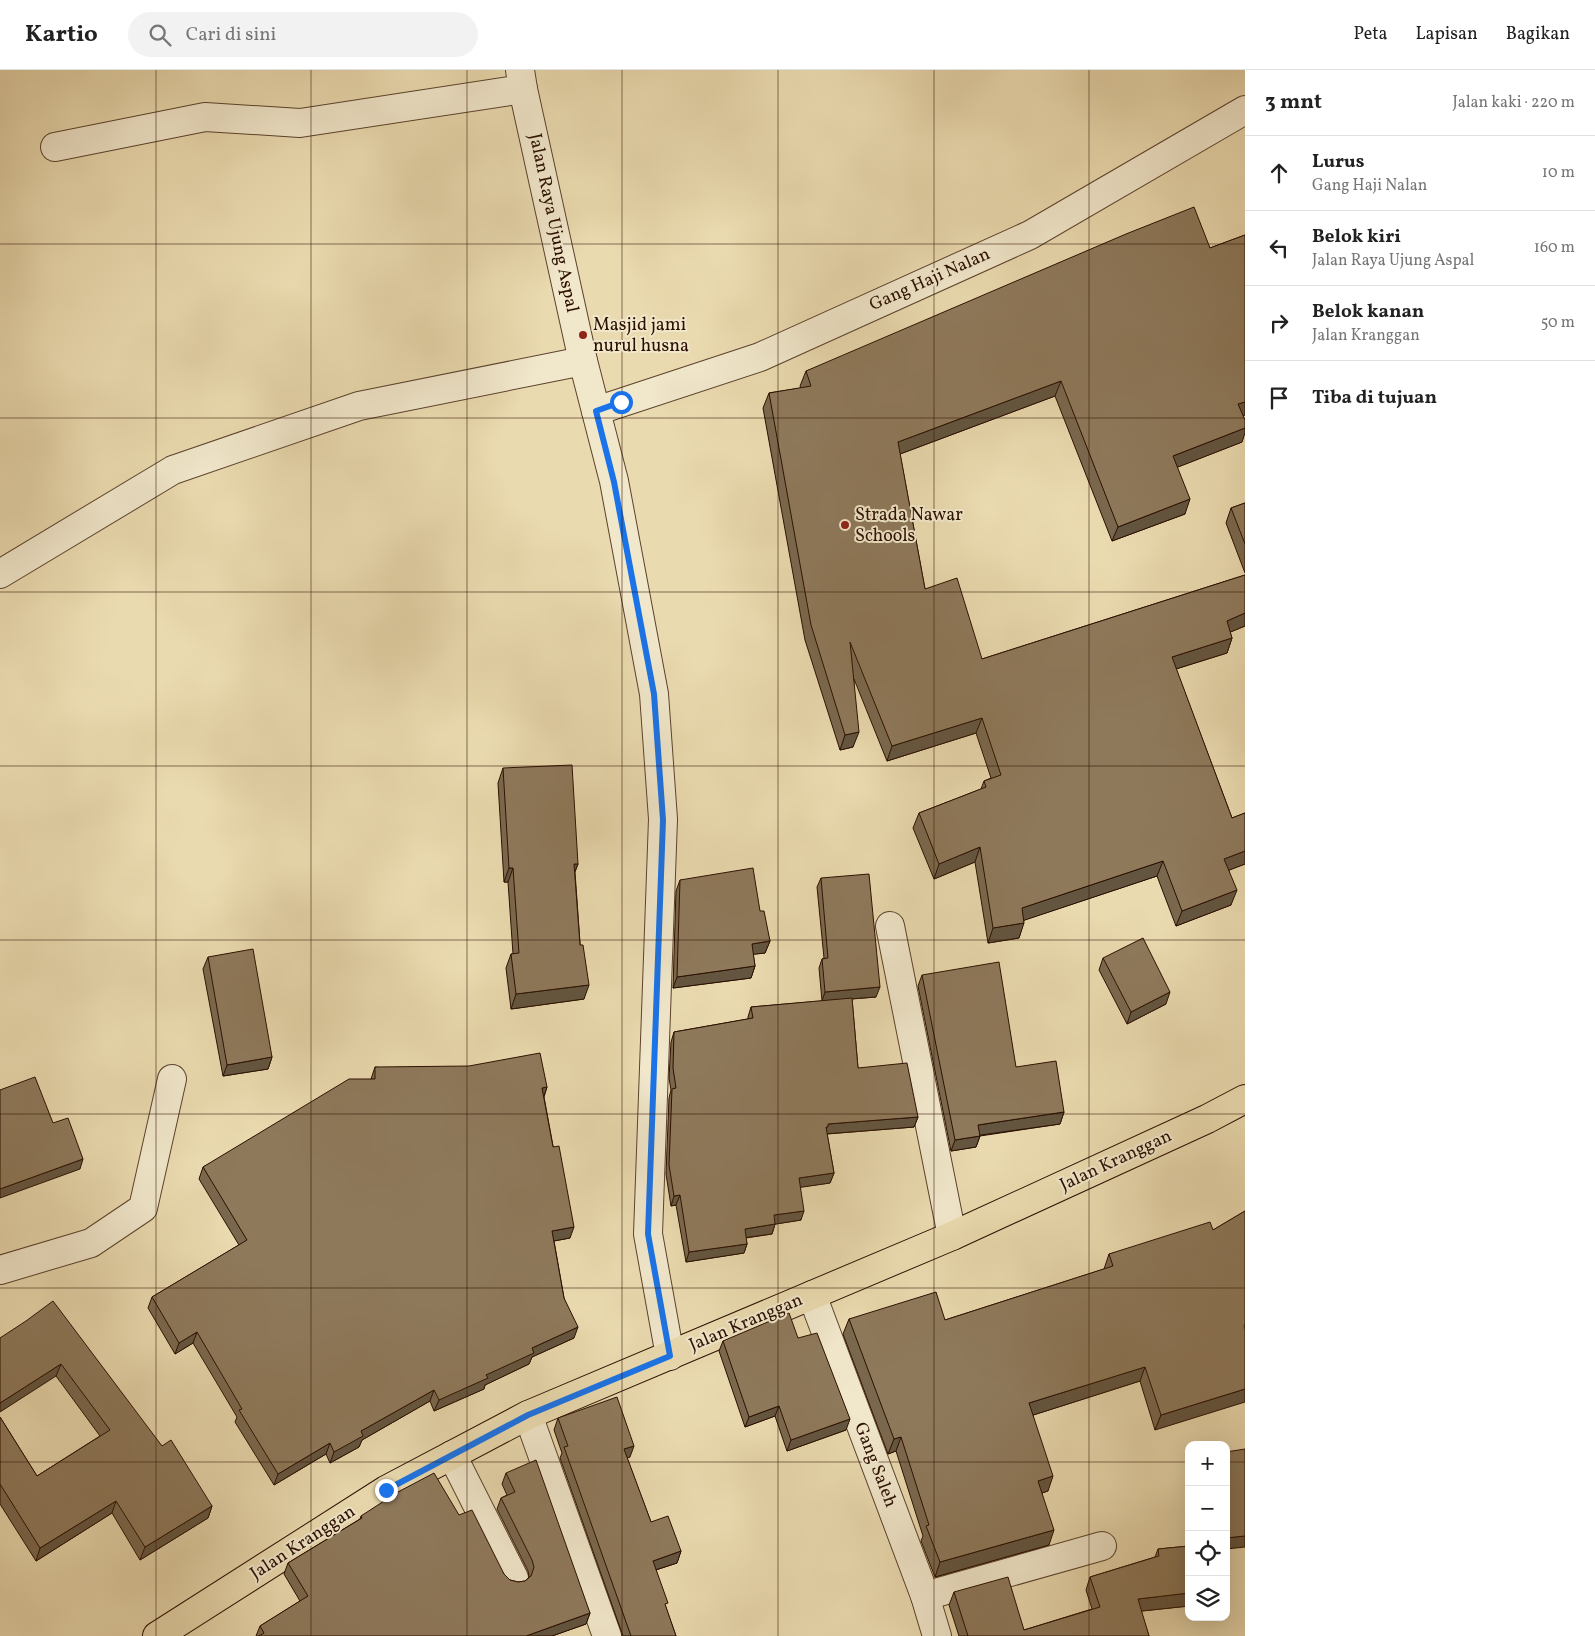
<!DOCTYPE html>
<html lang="id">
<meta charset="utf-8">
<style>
body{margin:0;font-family:Vollkorn,serif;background:#f2f2f2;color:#222}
.controls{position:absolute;right:15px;bottom:15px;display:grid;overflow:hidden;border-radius:10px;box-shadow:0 5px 20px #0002}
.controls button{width:45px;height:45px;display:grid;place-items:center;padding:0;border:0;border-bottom:1px solid #e0e0e0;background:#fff;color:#222;font:25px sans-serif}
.stop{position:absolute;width:15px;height:15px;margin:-11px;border:4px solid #1a73e8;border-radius:50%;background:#fff}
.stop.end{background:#1a73e8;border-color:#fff;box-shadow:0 1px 5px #0008}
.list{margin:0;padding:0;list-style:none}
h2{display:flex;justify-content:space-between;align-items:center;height:65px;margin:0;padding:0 20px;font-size:21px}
h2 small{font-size:16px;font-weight:400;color:#767676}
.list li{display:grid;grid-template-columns:32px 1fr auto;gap:15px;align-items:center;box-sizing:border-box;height:75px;padding:0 20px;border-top:1px solid #e0e0e0}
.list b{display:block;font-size:19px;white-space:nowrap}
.list p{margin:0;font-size:16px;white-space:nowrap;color:#767676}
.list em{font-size:16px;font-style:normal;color:#767676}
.icon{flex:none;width:28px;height:28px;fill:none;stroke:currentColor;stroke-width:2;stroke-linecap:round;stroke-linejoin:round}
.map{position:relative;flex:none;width:1245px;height:1566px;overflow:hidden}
header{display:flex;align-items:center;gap:30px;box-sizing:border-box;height:70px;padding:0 25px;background:#fff;border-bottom:1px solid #e0e0e0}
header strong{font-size:24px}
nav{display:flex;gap:28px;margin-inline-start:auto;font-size:18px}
.search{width:350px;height:45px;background:#f2f2f2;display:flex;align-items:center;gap:12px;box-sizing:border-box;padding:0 18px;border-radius:28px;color:#767676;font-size:19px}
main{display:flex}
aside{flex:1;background:#fff}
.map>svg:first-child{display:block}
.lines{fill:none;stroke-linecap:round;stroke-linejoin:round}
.minor-casing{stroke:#5b422c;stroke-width:30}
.major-casing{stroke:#2b0f00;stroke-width:30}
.minor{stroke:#f1e7cb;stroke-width:28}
.major{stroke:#eadaaf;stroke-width:28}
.wall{fill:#7a684e;stroke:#2b0f00}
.shaded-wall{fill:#635540;stroke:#2b0f00}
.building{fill:#8e795b;stroke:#2b0f00}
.route{stroke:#1a73e8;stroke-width:6}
.grid{fill:none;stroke:#2b0f00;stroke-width:1;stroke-opacity:0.55}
.poi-dot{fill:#8f2418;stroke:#f1e7cb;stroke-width:2}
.labels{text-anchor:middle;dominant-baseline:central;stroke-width:4;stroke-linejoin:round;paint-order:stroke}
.street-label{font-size:18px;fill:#2b0f00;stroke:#f1e7cb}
.poi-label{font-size:18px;fill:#2b0f00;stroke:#f1e7cb;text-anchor:start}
</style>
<header>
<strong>Kartio</strong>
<div class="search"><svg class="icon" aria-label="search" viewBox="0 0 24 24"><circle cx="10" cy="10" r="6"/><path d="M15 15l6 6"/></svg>Cari di sini</div>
<nav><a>Peta</a><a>Lapisan</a><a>Bagikan</a></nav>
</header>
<main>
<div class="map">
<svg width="1245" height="1566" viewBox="0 0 1245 1566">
<rect width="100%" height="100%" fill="#eadaaf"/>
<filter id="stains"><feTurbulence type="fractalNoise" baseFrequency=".004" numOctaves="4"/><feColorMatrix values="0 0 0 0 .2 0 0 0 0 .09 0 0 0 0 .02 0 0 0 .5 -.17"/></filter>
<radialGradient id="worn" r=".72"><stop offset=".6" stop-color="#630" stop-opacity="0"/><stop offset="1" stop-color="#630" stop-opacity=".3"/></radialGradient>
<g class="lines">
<g class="minor-casing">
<g id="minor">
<path d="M 520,0 L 523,19 L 583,291 L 614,411 L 654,624 L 663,749 L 648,1164 L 670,1286"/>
<path d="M 55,77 L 205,47 L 300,53 L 523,19"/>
<path d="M 596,341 L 760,287 L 1030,165 L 1245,40"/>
<path d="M 0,504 L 173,400 L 359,336 L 583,291"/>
<path d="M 890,856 L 952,1166"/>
<path d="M 0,1200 L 91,1173 L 143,1138 L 172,1009"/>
<path d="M 812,1225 L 925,1526 L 937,1566"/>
<path d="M 528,1345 L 607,1566"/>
<path d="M 452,1385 L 514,1508"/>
<path d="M 925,1526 L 1102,1476"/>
</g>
</g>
<g class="major-casing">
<path id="major" d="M 157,1566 L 386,1420 L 528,1345 L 952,1166 L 1207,1049 L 1245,1029"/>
</g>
<use href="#minor" class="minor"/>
<use href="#major" class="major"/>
</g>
<g class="wall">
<path d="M 1245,165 L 1245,345 L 1243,345 L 1242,372 L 1177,397 L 1185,444 L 1112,471 L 1055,326 L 900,384 L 925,519 L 982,589 L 1245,505 L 1245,556 L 1230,562 L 1232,568 L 1227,583 L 1176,599 L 1232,748 L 1245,743 L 1245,794 L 1229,800 L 1231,835 L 1176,856 L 1157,806 L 1024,850 L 1019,868 L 988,873 L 975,792 L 934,809 L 913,758 L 919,743 L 981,719 L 984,711 L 991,708 L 976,663 L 887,691 L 854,609 L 853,677 L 840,680 L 805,570 L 763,338 L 769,323 L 801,318 L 800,316 L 806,301 L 1210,178 Z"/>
<path d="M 1245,433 L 1245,503 L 1226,453 L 1231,438 Z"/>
<path d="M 503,698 L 578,794 L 575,802 L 584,929 L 511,939 L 506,898 L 511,884 L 513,884 L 508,812 L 504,812 L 498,713 Z"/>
<path d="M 821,808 L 876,927 L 852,929 L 858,998 L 918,1047 L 914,1057 L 827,1064 L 834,1103 L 830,1113 L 800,1117 L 801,1150 L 775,1154 L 772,1164 L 746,1168 L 747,1174 L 744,1183 L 686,1192 L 676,1135 L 671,1136 L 666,1104 L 669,1028 L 671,1020 L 669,1008 L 671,972 L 674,962 L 748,949 L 748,947 L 751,937 L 822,931 L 819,898 L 822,889 L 824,888 L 817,817 Z"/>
<path d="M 680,810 L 760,841 L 770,871 L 765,883 L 753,884 L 755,896 L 751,908 L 673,918 L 676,821 Z"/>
<path d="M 208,887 L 272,987 L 268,999 L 223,1006 L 203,899 Z"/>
<path d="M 1103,888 L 1166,934 L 1127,954 L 1099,900 Z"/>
<path d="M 922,905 L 1016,997 L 1064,1042 L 1060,1054 L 980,1066 L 976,1077 L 951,1081 L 918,916 Z"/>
<path d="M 375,997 L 547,1017 L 544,1027 L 570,1168 L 554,1171 L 564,1228 L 574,1268 L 532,1287 L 529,1294 L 485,1315 L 484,1319 L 434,1341 L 430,1331 L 362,1370 L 359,1377 L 330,1393 L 326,1384 L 274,1415 L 235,1352 L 237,1347 L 193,1273 L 175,1284 L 148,1238 L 152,1227 L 239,1175 L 199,1109 L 203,1097 L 371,1009 Z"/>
<path d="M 1245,1141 L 1155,1360 L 1140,1311 L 1033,1345 L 1048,1421 L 1042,1423 L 1049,1475 L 935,1507 L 921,1471 L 923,1466 L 896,1381 L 888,1384 L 843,1264 L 849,1249 L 945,1250 L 1104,1199 L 1109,1184 L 1213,1160 Z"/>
<path d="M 26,1251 L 162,1376 L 212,1436 L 208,1448 L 140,1490 L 112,1443 L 36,1491 L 0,1434 L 0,1347 L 37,1406 L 100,1366 L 56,1306 Z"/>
<path d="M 798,1268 L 846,1360 L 787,1381 L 775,1346 L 745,1357 L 719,1281 L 723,1271 Z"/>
<path d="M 558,1348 L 630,1387 L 627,1388 L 651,1452 L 681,1481 L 677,1493 L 656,1500 L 666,1538 L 676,1566 L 623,1566 L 560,1388 L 562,1383 L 554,1360 Z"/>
<path d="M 506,1403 L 590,1543 L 586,1554 L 552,1566 L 256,1566 L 260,1556 L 300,1531 L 284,1504 L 288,1493 L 360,1449 L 361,1446 L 459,1445 L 504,1504 L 510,1510 L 518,1512 L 525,1511 L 529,1507 L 528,1501 L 497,1439 L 501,1428 L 507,1425 L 502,1414 Z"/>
<path d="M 1189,1476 L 1189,1536 L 1141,1541 L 1149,1566 L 959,1566 L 949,1535 L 954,1522 L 1024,1560 L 1092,1539 L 1086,1520 L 1090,1507 L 1155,1487 L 1158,1479 Z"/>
</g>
<g class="shaded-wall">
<path d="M 1061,311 L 1055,326 L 892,387 L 898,372 Z"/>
<path d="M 1245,332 L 1245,345 L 1233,349 L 1238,334 Z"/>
<path d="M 1245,358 L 1245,363 L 1242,372 L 1168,401 L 1173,386 Z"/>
<path d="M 1190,429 L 1185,444 L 1112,471 L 1118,457 Z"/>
<path d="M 1245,543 L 1245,556 L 1221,566 L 1227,551 Z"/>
<path d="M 1232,568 L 1227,583 L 1166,602 L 1172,587 Z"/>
<path d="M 982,648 L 976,663 L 887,691 L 892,676 Z"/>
<path d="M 859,662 L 853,677 L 840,680 L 845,665 Z"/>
<path d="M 980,777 L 975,792 L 934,809 L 939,794 Z"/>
<path d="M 1245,781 L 1245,794 L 1219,804 L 1224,789 Z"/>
<path d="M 1163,791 L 1157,806 L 1016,853 L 1022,838 Z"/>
<path d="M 574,794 L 578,794 L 572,808 Z"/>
<path d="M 509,798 L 513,798 L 508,812 L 504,812 Z"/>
<path d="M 1237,820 L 1231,835 L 1176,856 L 1182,841 Z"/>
<path d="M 1024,853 L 1019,868 L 988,873 L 993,858 Z"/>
<path d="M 770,871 L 765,883 L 748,885 L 752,874 Z"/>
<path d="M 755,896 L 751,908 L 673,918 L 677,907 Z"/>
<path d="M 589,915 L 584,929 L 511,939 L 516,924 Z"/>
<path d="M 880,917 L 876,927 L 822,931 L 825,922 Z"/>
<path d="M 1170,922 L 1166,934 L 1127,954 L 1131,942 Z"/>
<path d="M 272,987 L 268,999 L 223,1006 L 227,995 Z"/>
<path d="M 547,1017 L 543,1029 L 542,1018 Z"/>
<path d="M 1064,1042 L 1060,1054 L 974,1066 L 978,1055 Z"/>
<path d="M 918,1047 L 914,1057 L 825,1064 L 823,1067 L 828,1054 Z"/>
<path d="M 980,1066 L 976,1077 L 951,1081 L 955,1070 Z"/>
<path d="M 83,1089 L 80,1099 L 0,1128 L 0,1119 Z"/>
<path d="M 834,1103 L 830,1113 L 796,1118 L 799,1108 Z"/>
<path d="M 680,1125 L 676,1135 L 671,1136 L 674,1126 Z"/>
<path d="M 804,1141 L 801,1150 L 770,1155 L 774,1145 Z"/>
<path d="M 775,1154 L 772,1164 L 742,1168 L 745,1159 Z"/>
<path d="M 574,1157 L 570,1168 L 548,1172 L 552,1161 Z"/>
<path d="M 747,1174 L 744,1183 L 686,1192 L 689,1182 Z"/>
<path d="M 578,1257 L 574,1268 L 532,1287 L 529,1294 L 485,1315 L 484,1319 L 434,1341 L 439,1330 L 486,1305 L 532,1278 Z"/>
<path d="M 197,1262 L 193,1273 L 175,1284 L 179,1273 Z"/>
<path d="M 61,1294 L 56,1306 L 0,1342 L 0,1333 Z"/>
<path d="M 1145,1297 L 1140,1311 L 1024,1348 L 1029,1333 Z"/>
<path d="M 1245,1319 L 1245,1332 L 1155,1360 L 1161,1345 Z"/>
<path d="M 434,1320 L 430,1331 L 362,1370 L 359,1377 L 330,1393 L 334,1382 L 361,1361 Z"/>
<path d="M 779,1336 L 775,1346 L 745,1357 L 749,1347 Z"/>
<path d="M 850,1349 L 846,1360 L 787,1381 L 791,1370 Z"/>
<path d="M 901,1367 L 896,1381 L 888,1384 L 894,1369 Z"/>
<path d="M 330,1373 L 326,1384 L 274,1415 L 278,1404 Z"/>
<path d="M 634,1376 L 630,1387 L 620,1391 L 624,1379 Z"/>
<path d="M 1053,1406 L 1048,1421 L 1033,1426 L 1038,1411 Z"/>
<path d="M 116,1431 L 112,1443 L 36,1491 L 40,1478 Z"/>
<path d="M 212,1436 L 208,1448 L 140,1490 L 145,1477 Z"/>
<path d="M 1054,1460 L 1049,1475 L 935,1507 L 940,1492 Z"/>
<path d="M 1245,1466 L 1245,1477 L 1226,1479 L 1226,1468 Z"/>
<path d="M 681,1481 L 677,1493 L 649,1502 L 653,1491 Z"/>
<path d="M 1189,1523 L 1189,1536 L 1133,1542 L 1138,1529 Z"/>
<path d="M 590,1543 L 586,1554 L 552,1566 L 526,1566 Z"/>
</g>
<g class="building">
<path d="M 1194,137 L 1210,178 L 1245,165 L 1245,332 L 1238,334 L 1245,350 L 1245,358 L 1173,386 L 1190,429 L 1118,457 L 1061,311 L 898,372 L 925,519 L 957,508 L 982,589 L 1245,505 L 1245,543 L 1227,551 L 1232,568 L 1172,587 L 1232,748 L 1245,743 L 1245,781 L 1224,789 L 1237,820 L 1182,841 L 1163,791 L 1022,838 L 1024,853 L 993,858 L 980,777 L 939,794 L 919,743 L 986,717 L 984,711 L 1001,705 L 982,648 L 892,676 L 850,572 L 859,662 L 845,665 L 811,555 L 769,323 L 811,316 L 806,301 L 1126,164 Z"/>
<path d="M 1245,433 L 1245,474 L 1231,438 Z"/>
<path d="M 572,695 L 578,794 L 574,794 L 580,875 L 583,875 L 589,915 L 516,924 L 511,884 L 519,883 L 513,798 L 509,798 L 503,698 Z"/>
<path d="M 753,798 L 760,841 L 764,841 L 770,871 L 752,874 L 755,896 L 677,907 L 680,810 Z"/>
<path d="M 869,804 L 880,917 L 825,922 L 822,889 L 828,888 L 821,808 Z"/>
<path d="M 1143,868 L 1170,922 L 1131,942 L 1103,888 Z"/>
<path d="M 253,879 L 272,987 L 227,995 L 208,887 Z"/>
<path d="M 999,892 L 1016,997 L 1056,991 L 1064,1042 L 978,1055 L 980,1066 L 955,1070 L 922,905 Z"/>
<path d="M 852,928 L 858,998 L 907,993 L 918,1047 L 828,1054 L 828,1057 L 826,1057 L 834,1103 L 799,1108 L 804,1141 L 774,1145 L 775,1154 L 745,1159 L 747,1174 L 689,1182 L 680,1125 L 674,1126 L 669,1095 L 672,1019 L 676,1018 L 673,998 L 674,962 L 753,948 L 751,937 Z"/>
<path d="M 540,983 L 547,1017 L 542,1018 L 553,1077 L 559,1076 L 574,1157 L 552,1161 L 564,1228 L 578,1257 L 532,1278 L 534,1283 L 486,1305 L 488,1308 L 439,1330 L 434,1320 L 361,1361 L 363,1366 L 334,1382 L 330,1373 L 278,1404 L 239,1340 L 242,1339 L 197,1262 L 179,1273 L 152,1227 L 247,1170 L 203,1097 L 349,1009 L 375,1009 L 375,997 L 469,996 Z"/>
<path d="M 35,1007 L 53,1053 L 68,1048 L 83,1089 L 0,1119 L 0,1020 Z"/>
<path d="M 1245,1141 L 1245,1255 L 1244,1255 L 1245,1260 L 1245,1319 L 1161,1345 L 1145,1297 L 1029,1333 L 1053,1406 L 1038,1411 L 1054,1460 L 940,1492 L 926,1456 L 929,1455 L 901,1367 L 894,1369 L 849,1249 L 936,1222 L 945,1250 L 1113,1196 L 1109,1184 L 1210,1152 L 1213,1160 Z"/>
<path d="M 53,1231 L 162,1376 L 171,1370 L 212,1436 L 145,1477 L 116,1431 L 40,1478 L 0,1414 L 0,1347 L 37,1406 L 110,1360 L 61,1294 L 0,1333 L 0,1268 L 26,1251 Z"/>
<path d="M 789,1243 L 798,1268 L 817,1263 L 850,1349 L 791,1370 L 779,1336 L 749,1347 L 723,1271 Z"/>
<path d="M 617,1327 L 634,1376 L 624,1379 L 651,1452 L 668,1446 L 681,1481 L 653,1491 L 668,1533 L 665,1534 L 676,1566 L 631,1566 L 564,1377 L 568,1376 L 558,1348 Z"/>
<path d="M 1245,1379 L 1245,1466 L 1226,1468 L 1226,1382 Z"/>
<path d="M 536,1390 L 590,1543 L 526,1566 L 259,1566 L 264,1563 L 260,1556 L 308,1526 L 288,1493 L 362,1448 L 361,1446 L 398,1422 L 434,1403 L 459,1445 L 472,1440 L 504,1504 L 510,1510 L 518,1512 L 525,1511 L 531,1506 L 534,1497 L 532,1490 L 501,1428 L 515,1422 L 506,1403 Z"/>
<path d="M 1189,1476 L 1189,1523 L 1138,1529 L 1149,1566 L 968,1566 L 954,1522 L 1008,1507 L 1024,1560 L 1100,1537 L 1090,1507 L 1159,1486 L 1158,1479 Z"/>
</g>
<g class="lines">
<path class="route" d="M 386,1420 L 528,1345 L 670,1286 L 648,1164 L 663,750 L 654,624 L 614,412 L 596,341 L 621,332"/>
</g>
<path class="grid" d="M 156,0 L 156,1566M 311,0 L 311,1566M 467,0 L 467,1566M 622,0 L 622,1566M 778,0 L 778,1566M 934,0 L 934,1566M 1089,0 L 1089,1566M 0,174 L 1245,174M 0,348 L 1245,348M 0,522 L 1245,522M 0,696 L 1245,696M 0,870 L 1245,870M 0,1044 L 1245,1044M 0,1218 L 1245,1218M 0,1392 L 1189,1392M 1226,1392 L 1245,1392"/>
<g class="poi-dot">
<circle cx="583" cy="265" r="5"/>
<circle cx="845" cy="455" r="5"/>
</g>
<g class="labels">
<g class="street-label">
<text transform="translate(553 153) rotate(78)">Jalan Raya Ujung Aspal</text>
<text transform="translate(930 210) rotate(-24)">Gang Haji Nalan</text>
<text transform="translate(1116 1091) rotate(-25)">Jalan Kranggan</text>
<text transform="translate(746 1253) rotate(-23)">Jalan Kranggan</text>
<text transform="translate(875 1395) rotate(69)">Gang Saleh</text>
<text transform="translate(303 1473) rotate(-33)">Jalan Kranggan</text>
</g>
<g class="poi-label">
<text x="593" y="255">Masjid jami<tspan x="593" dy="21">nurul husna</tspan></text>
<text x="855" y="445">Strada Nawar<tspan x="855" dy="21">Schools</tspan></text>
</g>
</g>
<rect width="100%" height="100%" filter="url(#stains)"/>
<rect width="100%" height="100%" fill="url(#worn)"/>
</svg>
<div class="controls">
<button>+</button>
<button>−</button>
<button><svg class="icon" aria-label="locate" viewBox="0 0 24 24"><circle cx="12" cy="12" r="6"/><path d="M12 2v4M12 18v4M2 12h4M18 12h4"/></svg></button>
<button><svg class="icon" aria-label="layers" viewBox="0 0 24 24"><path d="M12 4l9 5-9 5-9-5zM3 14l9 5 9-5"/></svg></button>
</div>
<div class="stop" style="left:621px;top:332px"></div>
<div class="stop end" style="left:386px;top:1420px"></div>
</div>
<aside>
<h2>3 mnt<small>Jalan kaki · 220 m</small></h2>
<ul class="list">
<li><svg class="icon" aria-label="ahead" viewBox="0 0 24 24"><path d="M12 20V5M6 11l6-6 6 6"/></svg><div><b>Lurus</b><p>Gang Haji Nalan</p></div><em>10 m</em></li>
<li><svg class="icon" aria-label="left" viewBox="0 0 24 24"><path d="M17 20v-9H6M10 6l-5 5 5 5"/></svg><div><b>Belok kiri</b><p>Jalan Raya Ujung Aspal</p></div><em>160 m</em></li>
<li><svg class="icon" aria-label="right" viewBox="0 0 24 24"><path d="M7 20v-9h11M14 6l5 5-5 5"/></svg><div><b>Belok kanan</b><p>Jalan Kranggan</p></div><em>50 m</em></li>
<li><svg class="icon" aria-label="arrive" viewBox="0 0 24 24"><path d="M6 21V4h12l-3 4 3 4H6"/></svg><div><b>Tiba di tujuan</b></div></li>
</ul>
</aside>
</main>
